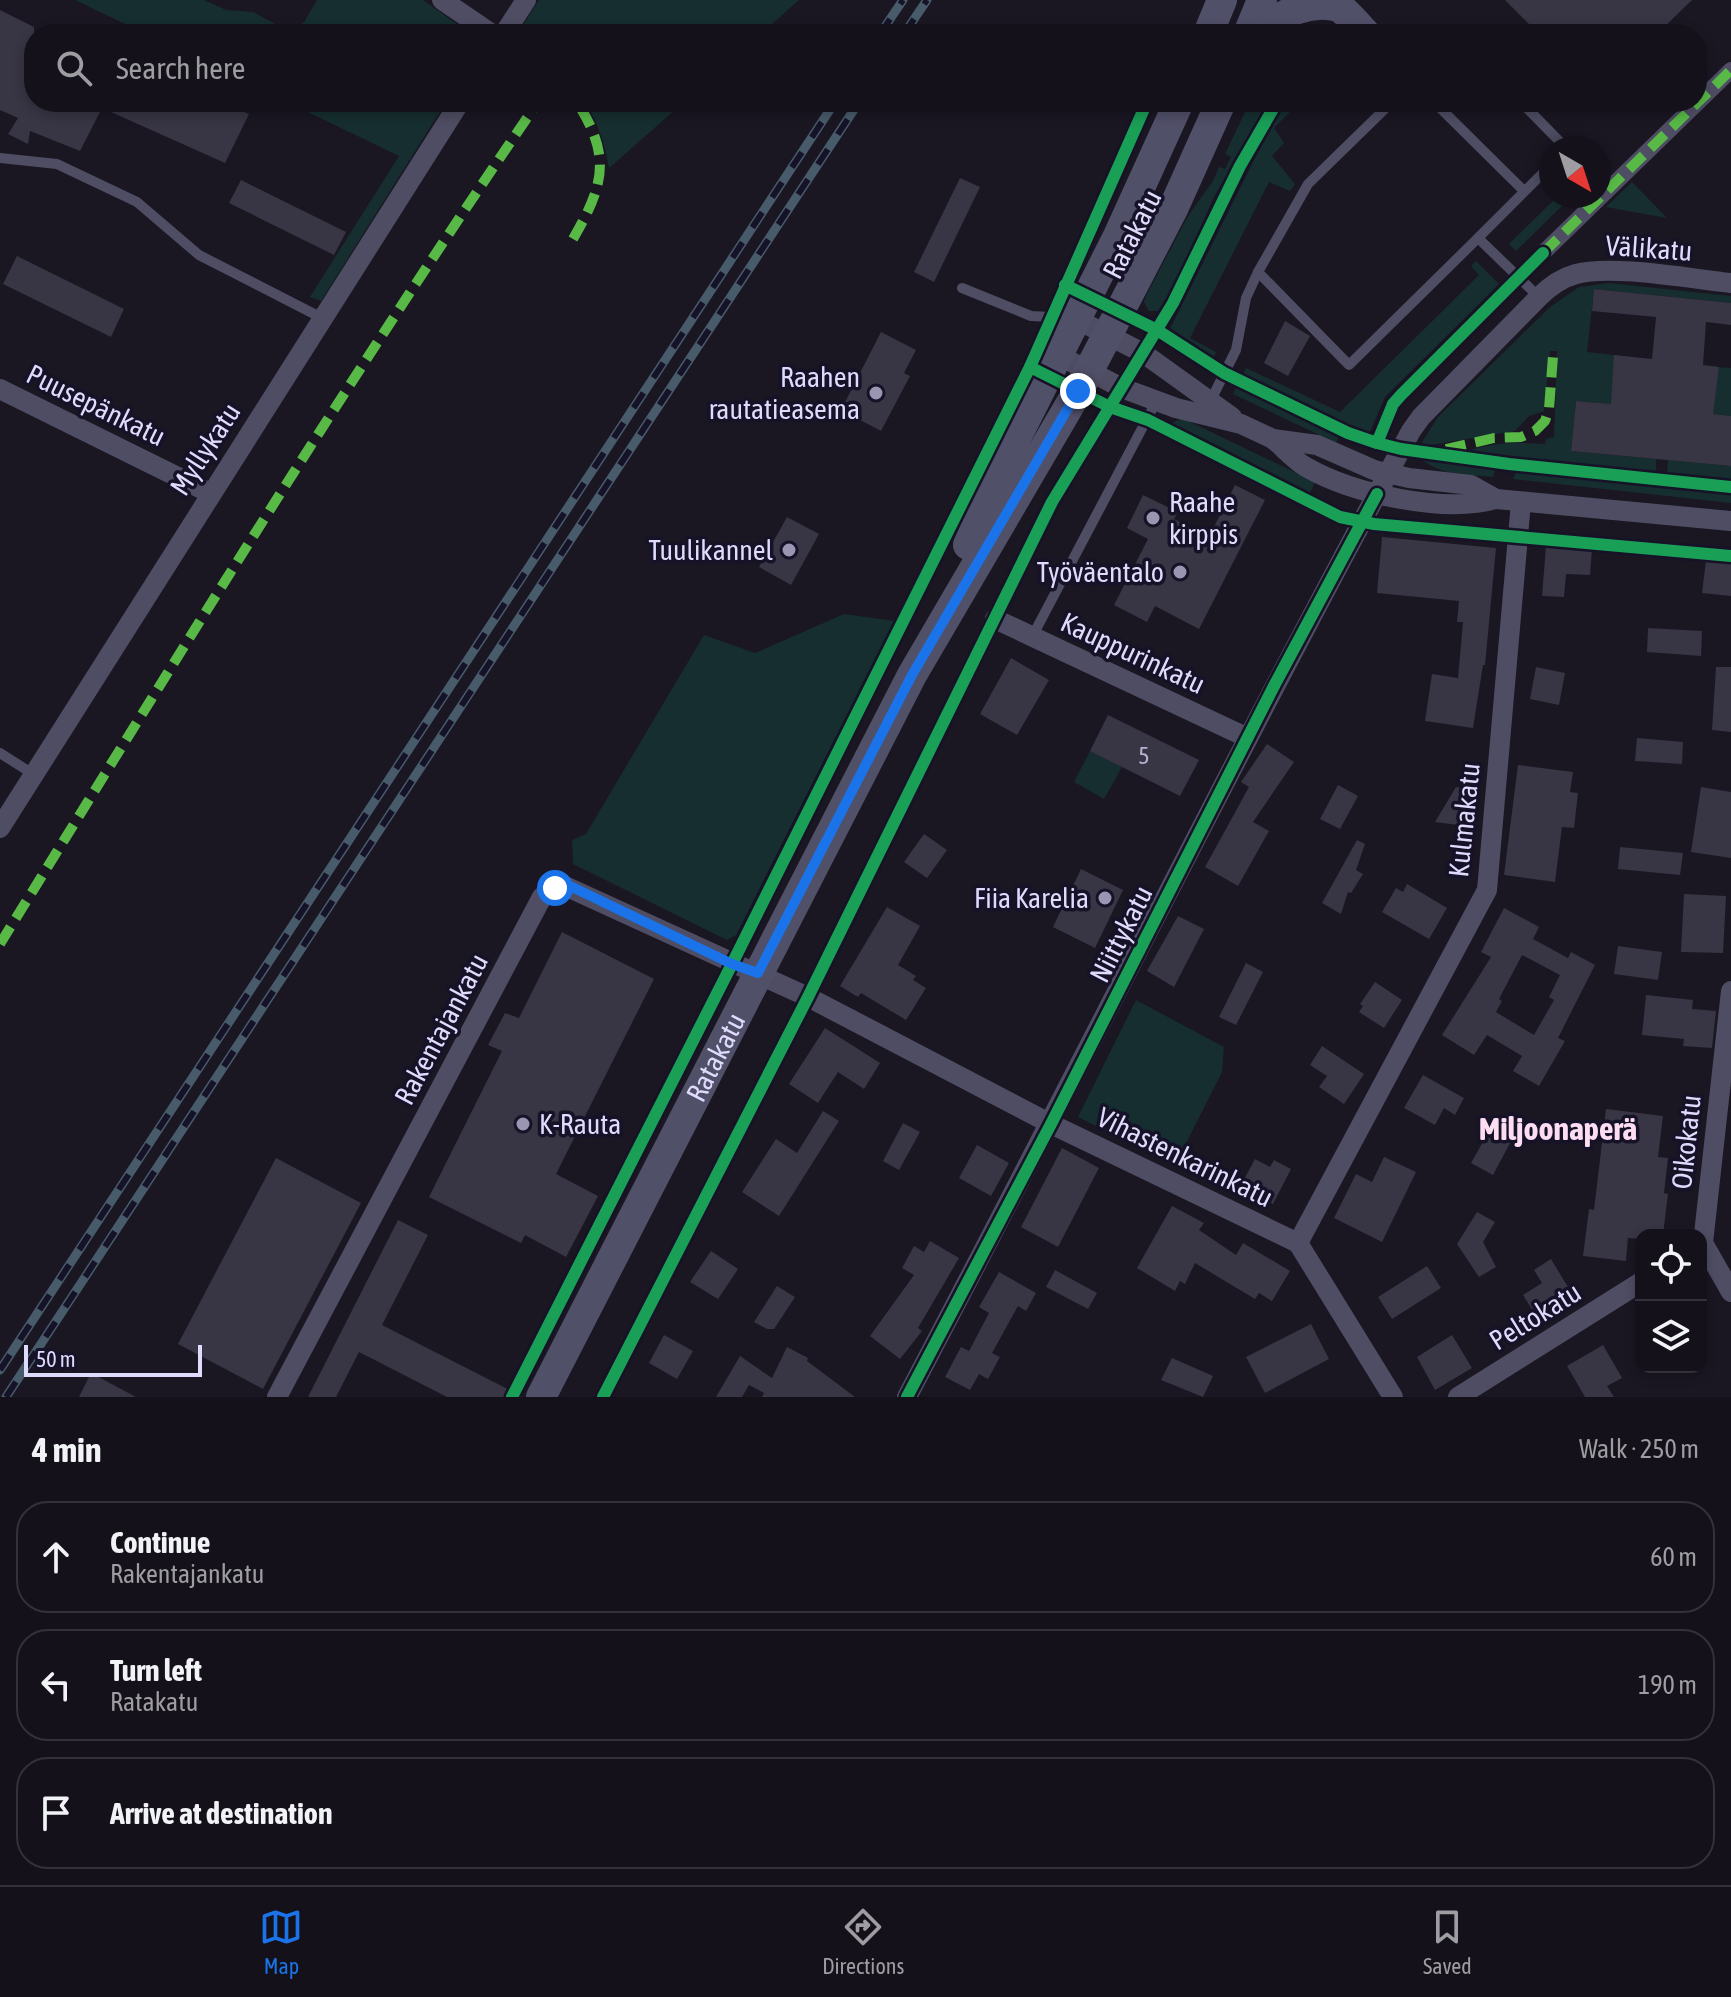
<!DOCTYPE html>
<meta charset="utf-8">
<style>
body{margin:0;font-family:"Asap Condensed",sans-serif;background:#1d1a23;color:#f1f3f6}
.controls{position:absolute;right:24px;bottom:24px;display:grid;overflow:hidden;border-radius:16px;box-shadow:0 4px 12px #0003}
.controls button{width:72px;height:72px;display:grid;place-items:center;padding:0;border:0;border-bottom:2px solid #333139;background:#14111a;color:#f1f3f6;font:40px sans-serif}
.compass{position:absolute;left:1539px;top:136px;width:72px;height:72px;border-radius:50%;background:#14111a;box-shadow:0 4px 12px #0003;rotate:141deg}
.scale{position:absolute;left:24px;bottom:20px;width:178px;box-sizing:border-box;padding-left:8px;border:4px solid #dfdbfd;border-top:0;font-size:22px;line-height:28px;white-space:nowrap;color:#dfdbfd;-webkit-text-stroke:6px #161228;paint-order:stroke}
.stop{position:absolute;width:24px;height:24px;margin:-18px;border:6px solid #1a73e8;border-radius:50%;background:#fff}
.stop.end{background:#1a73e8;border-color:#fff;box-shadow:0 2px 8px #0008}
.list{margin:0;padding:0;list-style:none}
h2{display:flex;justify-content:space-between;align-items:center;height:104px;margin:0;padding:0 32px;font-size:34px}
h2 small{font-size:26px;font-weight:400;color:#9d9da2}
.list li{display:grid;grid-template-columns:52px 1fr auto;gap:24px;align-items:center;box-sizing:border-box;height:112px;margin:0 16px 16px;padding:0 16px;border:2px solid #333139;border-radius:32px}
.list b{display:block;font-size:30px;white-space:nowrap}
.list p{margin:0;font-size:26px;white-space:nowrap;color:#9d9da2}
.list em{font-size:26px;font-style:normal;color:#9d9da2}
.icon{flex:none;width:44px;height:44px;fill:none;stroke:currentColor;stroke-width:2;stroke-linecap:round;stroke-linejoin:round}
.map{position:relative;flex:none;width:1731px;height:1397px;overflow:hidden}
.search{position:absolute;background:#14111a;box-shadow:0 4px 12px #0003;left:24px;right:24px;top:24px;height:88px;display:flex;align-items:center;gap:20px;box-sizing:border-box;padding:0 28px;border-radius:32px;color:#9d9da2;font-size:30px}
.sheet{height:488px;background:#14111a}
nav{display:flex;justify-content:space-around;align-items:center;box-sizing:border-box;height:112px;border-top:2px solid #333139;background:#14111a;font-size:22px;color:#9d9da2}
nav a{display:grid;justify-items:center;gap:4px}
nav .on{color:#1a73e8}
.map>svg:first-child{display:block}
.green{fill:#162e2f}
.building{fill:#383544;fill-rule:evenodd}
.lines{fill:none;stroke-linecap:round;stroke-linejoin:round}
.service{stroke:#4e4d63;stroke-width:10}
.pedestrian{stroke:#4e4d63;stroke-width:16}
.minor{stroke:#4e4d63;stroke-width:20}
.secondary{stroke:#515069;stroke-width:30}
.rail-casing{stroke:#485b6a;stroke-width:9}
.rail{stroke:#161228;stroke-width:6;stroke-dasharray:18;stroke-linecap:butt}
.quiet{stroke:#58b947;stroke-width:10;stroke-dasharray:20 10;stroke-linecap:butt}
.cycleway-casing{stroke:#161228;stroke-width:17}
.cycleway{stroke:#1a9f57;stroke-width:12}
.route{stroke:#1a73e8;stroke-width:10}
.poi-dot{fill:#9a96b1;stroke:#161228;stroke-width:3}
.labels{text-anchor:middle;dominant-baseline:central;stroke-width:7;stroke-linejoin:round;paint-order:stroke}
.number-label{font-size:24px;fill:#b5b2cf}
.street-label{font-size:28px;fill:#dfdbfd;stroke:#161228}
.poi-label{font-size:28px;fill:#dfdbfd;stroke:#161228;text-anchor:end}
.quarter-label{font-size:32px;font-weight:bold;fill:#fdddf1;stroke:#161228}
</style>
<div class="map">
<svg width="1731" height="1397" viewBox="0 0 1731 1397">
<rect width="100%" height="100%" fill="#1a1723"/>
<g class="green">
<path d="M 75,0 L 204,0 L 226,10 L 253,12 L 290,32 L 304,22 L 317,0 L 423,0 L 471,34 L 146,34 Z"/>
<path d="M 539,0 L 799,0 L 761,34 L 524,34 L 523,25 Z"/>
<path d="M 287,102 L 446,102 L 321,301 L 310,297 L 399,156 Z"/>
<path d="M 585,102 L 684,102 L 609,168 C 605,144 598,123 585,102 Z"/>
<path d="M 1250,102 L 1268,102 L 1214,197 L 1165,306 L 1161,311 L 1149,311 L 1144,302 L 1147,294 L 1188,216 L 1213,181 L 1219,167 L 1225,169 L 1231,157 L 1225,154 Z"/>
<path d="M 1286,102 L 1300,102 L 1274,128 L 1284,143 L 1272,156 L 1295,184 L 1290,191 L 1269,182 L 1190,338 L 1216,352 L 1214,358 L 1174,335 L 1171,327 L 1255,158 Z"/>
<path d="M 1632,182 L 1667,218 L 1606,207 Z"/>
<path d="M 1558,196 L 1572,196 L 1516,251 L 1509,244 Z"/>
<path d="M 1476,261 L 1499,284 L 1385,397 L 1369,434 L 1347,427 L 1242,377 L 1246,368 L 1340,412 L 1479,275 L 1471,266 Z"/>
<path d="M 1609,283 L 1731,296 L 1731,303 L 1594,289 L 1587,352 L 1614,355 L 1662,409 L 1576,401 L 1571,451 L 1656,459 L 1656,475 L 1464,452 C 1494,442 1514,442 1545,444 L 1546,439 L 1554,437 L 1557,351 L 1550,351 L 1544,411 L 1529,416 L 1515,431 L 1419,447 L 1438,417 L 1550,307 L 1579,287 Z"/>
<path d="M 1703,366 L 1731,368 L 1731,416 L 1673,410 Z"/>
<path d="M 1238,385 L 1340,434 L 1336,443 L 1233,394 Z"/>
<path d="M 1182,418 L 1315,482 L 1310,493 L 1170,424 Z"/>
<path d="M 1420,458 L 1496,467 L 1493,477 C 1467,474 1440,476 1420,458 Z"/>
<path d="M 1668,460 L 1731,466 L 1731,482 L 1667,476 Z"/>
<path d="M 1517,470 L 1731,492 L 1731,503 L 1513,479 Z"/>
<path d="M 844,614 L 894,621 L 736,935 L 727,940 L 573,864 L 572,840 L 586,834 L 704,635 L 755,653 Z"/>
<path d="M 1090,751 L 1122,767 L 1104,799 L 1074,782 Z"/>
<path d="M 1136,1000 L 1224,1047 L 1222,1072 L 1175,1165 L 1078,1117 Z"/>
</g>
<g class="building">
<path d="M 1505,0 L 1692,0 L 1657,34 L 1539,34 Z"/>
<path d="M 0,10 L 34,27 L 34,102 L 221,102 L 249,114 L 225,163 L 102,108 L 80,151 L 30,131 L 28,144 L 8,134 L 18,118 L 0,110 Z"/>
<path d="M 960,178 L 980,187 L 934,282 L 914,272 Z"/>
<path d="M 241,180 L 346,232 L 334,255 L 229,203 Z"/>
<path d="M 17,256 L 124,309 L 111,337 L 3,284 Z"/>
<path d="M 1594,289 L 1731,303 L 1731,325 L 1706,322 L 1703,365 L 1719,367 L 1713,414 L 1731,416 L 1731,466 L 1571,451 L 1576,401 L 1611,404 L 1614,355 L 1652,359 L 1656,317 L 1592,311 Z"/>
<path d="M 1285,321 L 1310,336 L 1288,376 L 1264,363 Z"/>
<path d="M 881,332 L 916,350 L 904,373 L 910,376 L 881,431 L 841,410 Z"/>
<path d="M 1235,485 L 1265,500 L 1199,629 L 1155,606 L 1147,622 L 1114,605 L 1148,539 L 1127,528 L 1143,495 L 1178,512 L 1174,519 L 1209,537 Z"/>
<path d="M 787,517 L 819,534 L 791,585 L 759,567 Z"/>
<path d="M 1382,537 L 1496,548 L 1485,665 L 1483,665 L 1473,728 L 1425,721 L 1432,674 L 1458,678 L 1463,622 L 1457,622 L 1459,601 L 1377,593 Z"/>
<path d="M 1546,546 L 1592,549 L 1590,575 L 1566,574 L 1564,597 L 1542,596 Z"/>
<path d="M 1706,560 L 1731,562 L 1731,596 L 1702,593 Z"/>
<path d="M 1648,628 L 1702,631 L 1701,656 L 1647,652 Z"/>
<path d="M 1011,658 L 1049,680 L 1017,735 L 980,714 Z"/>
<path d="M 1536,667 L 1565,673 L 1559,705 L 1530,699 Z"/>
<path d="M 1716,667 L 1731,667 L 1731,732 L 1712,730 Z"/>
<path d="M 1108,715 L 1199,760 L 1180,796 L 1090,751 Z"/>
<path d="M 1637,738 L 1683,742 L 1682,764 L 1635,761 Z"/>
<path d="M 1267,744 L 1294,762 L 1253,822 L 1269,831 L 1238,886 L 1205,867 L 1249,787 L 1241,782 Z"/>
<path d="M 1518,765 L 1573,772 L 1570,792 L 1578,793 L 1574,828 L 1562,827 L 1555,882 L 1504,875 Z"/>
<path d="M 1338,785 L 1358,796 L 1340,829 L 1320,819 Z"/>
<path d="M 1456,787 L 1471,789 L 1466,826 L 1435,822 Z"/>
<path d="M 1701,787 L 1731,792 L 1731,858 L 1691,852 Z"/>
<path d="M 924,834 L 947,850 L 927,878 L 904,862 Z"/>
<path d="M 1357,840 L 1365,844 L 1356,870 L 1363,874 L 1351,893 L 1348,892 L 1341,914 L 1322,903 Z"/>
<path d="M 1620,847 L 1683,853 L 1680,875 L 1618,869 Z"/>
<path d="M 1081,869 L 1123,890 L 1095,948 L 1053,927 Z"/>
<path d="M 1407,884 L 1447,908 L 1429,939 L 1382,912 L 1396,888 L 1403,892 Z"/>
<path d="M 1684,894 L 1726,896 L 1723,953 L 1681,952 Z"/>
<path d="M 887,907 L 920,926 L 898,965 L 916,976 L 913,980 L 926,988 L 906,1020 L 861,993 L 858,997 L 840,986 Z"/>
<path d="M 1504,908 L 1539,927 L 1533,939 L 1568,958 L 1571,952 L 1595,965 L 1558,1038 L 1565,1041 L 1539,1086 L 1513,1071 L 1522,1056 L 1487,1035 L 1474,1055 L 1442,1035 L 1491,957 L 1481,952 ZM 1522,955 L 1560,975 L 1549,997 L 1554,1000 L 1534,1035 L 1496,1012 L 1502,1001 L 1499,999 Z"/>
<path d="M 1178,916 L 1204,929 L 1174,987 L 1147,971 Z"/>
<path d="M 562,932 L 654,979 L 556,1174 L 598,1196 L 566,1257 L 525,1235 L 521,1243 L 429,1197 L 502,1051 L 488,1045 L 505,1013 L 519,1018 Z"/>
<path d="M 1618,946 L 1662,952 L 1658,980 L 1614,974 Z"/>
<path d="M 1246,963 L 1263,972 L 1236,1025 L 1219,1017 Z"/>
<path d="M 1375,982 L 1402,1000 L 1384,1028 L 1359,1012 L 1363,1006 L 1360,1004 Z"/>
<path d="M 1646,995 L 1693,1000 L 1692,1009 L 1716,1011 L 1712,1048 L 1683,1046 L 1684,1039 L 1642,1035 Z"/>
<path d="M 825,1028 L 880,1063 L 864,1089 L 838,1072 L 818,1103 L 789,1084 Z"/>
<path d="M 1322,1046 L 1364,1074 L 1344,1104 L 1319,1087 L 1327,1076 L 1310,1065 Z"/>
<path d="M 1423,1075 L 1464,1098 L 1455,1115 L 1444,1108 L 1435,1125 L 1404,1108 Z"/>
<path d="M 1606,1109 L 1663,1116 L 1658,1157 L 1668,1158 L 1664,1193 L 1668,1194 L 1663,1235 L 1641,1235 L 1641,1239 L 1628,1238 L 1626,1261 L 1583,1256 L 1589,1209 L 1594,1210 Z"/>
<path d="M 823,1111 L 839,1121 L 779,1216 L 742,1192 L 776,1139 L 797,1153 Z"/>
<path d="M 1496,1119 L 1517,1130 L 1493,1175 L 1471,1163 Z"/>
<path d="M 903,1123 L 920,1132 L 899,1170 L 883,1161 Z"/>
<path d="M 977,1145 L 1009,1163 L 991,1196 L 959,1178 Z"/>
<path d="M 1062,1148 L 1099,1168 L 1058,1247 L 1021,1227 Z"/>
<path d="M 1384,1157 L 1416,1172 L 1382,1242 L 1334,1218 L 1356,1174 L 1372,1182 Z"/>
<path d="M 276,1158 L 361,1203 L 263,1389 L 178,1344 Z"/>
<path d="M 1255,1159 L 1270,1167 L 1274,1160 L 1291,1169 L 1273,1204 L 1240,1187 Z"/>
<path d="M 1172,1206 L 1204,1223 L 1199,1230 L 1236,1255 L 1243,1243 L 1290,1271 L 1272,1301 L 1259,1293 L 1255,1299 L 1195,1263 L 1185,1284 L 1180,1281 L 1175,1291 L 1137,1268 Z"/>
<path d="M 1477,1212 L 1495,1222 L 1483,1242 L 1496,1267 L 1479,1277 L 1457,1244 Z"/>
<path d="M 398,1220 L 428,1235 L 382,1325 L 523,1397 L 447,1397 L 359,1352 L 336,1397 L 308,1397 Z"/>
<path d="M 930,1241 L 959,1258 L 918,1328 L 922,1331 L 900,1359 L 870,1336 L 914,1275 L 902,1268 L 914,1246 L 924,1252 Z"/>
<path d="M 711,1251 L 738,1269 L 718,1299 L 690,1282 Z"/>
<path d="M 1551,1259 L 1577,1302 L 1541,1324 L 1523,1295 L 1542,1283 L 1534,1270 Z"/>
<path d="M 1427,1266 L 1441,1288 L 1392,1319 L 1378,1297 Z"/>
<path d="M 1055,1270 L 1097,1293 L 1088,1309 L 1046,1287 Z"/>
<path d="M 999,1272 L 1036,1293 L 1026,1311 L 1018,1306 L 992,1353 L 1000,1357 L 988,1379 L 979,1374 L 970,1390 L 945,1377 L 961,1347 L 969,1351 L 989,1313 L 979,1307 Z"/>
<path d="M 777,1286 L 795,1297 L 774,1329 L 767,1329 L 754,1322 Z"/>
<path d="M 1311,1324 L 1329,1359 L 1265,1393 L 1246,1357 Z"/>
<path d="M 664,1335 L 693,1351 L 677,1379 L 649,1363 Z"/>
<path d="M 1452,1335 L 1472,1368 L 1435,1390 L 1417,1357 Z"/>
<path d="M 1603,1345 L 1622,1378 L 1607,1386 L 1614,1397 L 1585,1397 L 1567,1366 Z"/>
<path d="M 787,1347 L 808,1358 L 807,1361 L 855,1397 L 762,1397 L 764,1393 L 749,1385 L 742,1397 L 716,1397 L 740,1356 L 772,1378 Z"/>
<path d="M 1172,1358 L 1213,1376 L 1203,1397 L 1161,1380 Z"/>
<path d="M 91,1373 L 136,1397 L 79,1397 Z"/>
</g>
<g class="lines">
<g class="service">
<path d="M 1392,102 L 1308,184 L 1258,272 L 1349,365 L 1478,238"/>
<path d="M 1434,102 L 1524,191"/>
<path d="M 1521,102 L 1566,148"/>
<path d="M 0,158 L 57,164 L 137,202 L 199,255 L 322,318"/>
<path d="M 962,288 L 1031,316 L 1071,318"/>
<path d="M 1539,297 L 1478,238 L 1551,165"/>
<path d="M 1210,402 L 1236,350 L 1246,298 L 1258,272"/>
<path d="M 1032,637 L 1157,400"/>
<path d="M 0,753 L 33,774"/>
</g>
<path class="pedestrian" d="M 1543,253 L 1731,70"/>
<g class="minor">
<path d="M 442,0 L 492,34"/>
<path d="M 504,34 L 526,0"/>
<path d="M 1076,319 L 1143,353 L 1232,417"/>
<path d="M 1058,355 L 1122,388 L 1176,408 L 1241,424 L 1273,439 L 1317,445 L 1374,470 L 1409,478 L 1471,485 L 1496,499 L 1731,521"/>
<path d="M 0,389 L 210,493"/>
<path d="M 1273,439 C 1284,448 1294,460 1306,467 C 1353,494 1445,514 1496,499"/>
<path d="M 995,619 L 1248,738"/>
<path d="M 0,828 L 460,102"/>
<path d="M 1731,991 L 1703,1243 L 1731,1292"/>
<path d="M 1298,1243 L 1487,890 L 1521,502"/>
<path d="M 277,1397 L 542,897 L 550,890 L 565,886 L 808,997 L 1051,1124 L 1298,1243 L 1393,1397"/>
<path d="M 907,1397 C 1076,1076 1237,751 1411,431 L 1421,417 L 1539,297 C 1550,286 1561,278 1576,274 C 1611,264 1692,279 1731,283"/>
<path d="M 1458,1397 L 1641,1282"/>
</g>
<g class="secondary">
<path d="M 1208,34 L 1222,0"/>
<path d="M 1248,34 L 1262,0"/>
<path d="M 1265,34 C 1280,11 1312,0 1339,7 C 1349,14 1357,25 1366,34"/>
<path d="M 968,545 L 1004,462 L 1118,236 L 1179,102"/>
<path id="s1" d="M 541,1397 L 912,675 L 1078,391 L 1108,334 L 1173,209 L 1221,102"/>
</g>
<g class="rail-casing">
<g id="rail">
<path d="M 880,34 L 903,0"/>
<path d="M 904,34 L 927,0"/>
<path d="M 0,1370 L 835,102"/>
<path d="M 6,1397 L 859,102"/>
</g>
</g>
<use href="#rail" class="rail"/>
<g class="quiet">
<path d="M 573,239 C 604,185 612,157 577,102"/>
<path d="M 1543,253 L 1731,70"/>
<path d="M 1446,449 L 1494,438 L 1521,437 L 1535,431 L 1545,421 L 1549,409 L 1553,356"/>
<path d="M 0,944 C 175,660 349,377 538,102"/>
</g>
<g class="cycleway-casing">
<g id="cycleway">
<path d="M 1065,285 L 1157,330 L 1224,373 L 1348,433 L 1377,443 L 1401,449 L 1509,464 L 1731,487"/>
<path d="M 1030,367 L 1110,407 L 1148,420 L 1340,517 L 1374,524 L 1731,556"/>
<path d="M 1377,443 L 1393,404 L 1401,395 L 1543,253"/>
<path d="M 512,1397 L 732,964 L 1030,367 L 1147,102"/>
<path d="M 603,1397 L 808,997 L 1052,502 L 1173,303 L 1240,166 L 1277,102"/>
<path d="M 907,1397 L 1051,1124 L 1275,684 L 1377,494"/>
</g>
</g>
<use href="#cycleway" class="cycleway"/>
</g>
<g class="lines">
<path class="route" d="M 555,888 L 570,886 L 732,964 L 758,973 L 912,675 L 1078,391"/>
</g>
<g class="poi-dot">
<circle cx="876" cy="393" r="8"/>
<circle cx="1153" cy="518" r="8"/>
<circle cx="789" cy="550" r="8"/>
<circle cx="1180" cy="572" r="8"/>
<circle cx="1105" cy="898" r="8"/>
<circle cx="523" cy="1124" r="8"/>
</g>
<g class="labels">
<g class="number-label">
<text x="1144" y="755">5</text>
</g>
<g class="street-label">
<text transform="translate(1132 234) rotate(-63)">Ratakatu</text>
<text transform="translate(1649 248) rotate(4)">Välikatu</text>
<text transform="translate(96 405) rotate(26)">Puusepänkatu</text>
<text transform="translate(205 449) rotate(-57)">Myllykatu</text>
<text transform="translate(1133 653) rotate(25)">Kauppurinkatu</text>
<text transform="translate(1464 820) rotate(-84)">Kulmakatu</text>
<text transform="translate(1121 934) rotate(-63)">Niittykatu</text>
<text transform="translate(441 1029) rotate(-62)">Rakentajankatu</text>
<text stroke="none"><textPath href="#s1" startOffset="382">Ratakatu</textPath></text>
<text transform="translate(1686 1142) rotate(-84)">Oikokatu</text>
<text transform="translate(1185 1157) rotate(26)">Vihastenkarinkatu</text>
<text transform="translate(1535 1316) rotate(-32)">Peltokatu</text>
</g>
<g class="poi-label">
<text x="860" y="377">Raahen<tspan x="860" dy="32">rautatieasema</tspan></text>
<text x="1169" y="502" text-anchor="start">Raahe<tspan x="1169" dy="32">kirppis</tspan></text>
<text x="773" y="550">Tuulikannel</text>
<text x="1164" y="572">Työväentalo</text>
<text x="1089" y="898">Fiia Karelia</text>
<text x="539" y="1124" text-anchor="start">K-Rauta</text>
</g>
<g class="quarter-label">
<text x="1558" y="1128">Miljoonaperä</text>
</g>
</g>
</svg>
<div class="controls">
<button><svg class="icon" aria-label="locate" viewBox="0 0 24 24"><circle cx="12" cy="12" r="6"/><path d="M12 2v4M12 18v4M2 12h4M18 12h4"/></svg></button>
<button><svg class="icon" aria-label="layers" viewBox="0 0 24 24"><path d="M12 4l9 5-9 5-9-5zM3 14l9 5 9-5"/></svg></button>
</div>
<svg class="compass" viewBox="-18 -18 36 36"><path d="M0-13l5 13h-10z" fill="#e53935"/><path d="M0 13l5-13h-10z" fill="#9d9da2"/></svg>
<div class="scale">50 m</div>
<div class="stop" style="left:555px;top:888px"></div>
<div class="stop end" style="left:1078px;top:391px"></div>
<div class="search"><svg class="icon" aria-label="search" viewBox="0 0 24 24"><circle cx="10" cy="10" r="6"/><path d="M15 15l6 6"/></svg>Search here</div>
</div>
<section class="sheet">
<h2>4 min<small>Walk · 250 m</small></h2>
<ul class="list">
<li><svg class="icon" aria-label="ahead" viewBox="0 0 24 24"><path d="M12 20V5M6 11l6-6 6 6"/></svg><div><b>Continue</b><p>Rakentajankatu</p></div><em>60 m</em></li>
<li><svg class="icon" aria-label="left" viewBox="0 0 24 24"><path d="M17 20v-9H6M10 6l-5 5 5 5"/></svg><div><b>Turn left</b><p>Ratakatu</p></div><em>190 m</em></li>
<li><svg class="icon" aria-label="arrive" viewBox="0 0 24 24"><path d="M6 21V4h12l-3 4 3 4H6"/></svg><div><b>Arrive at destination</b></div></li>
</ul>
</section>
<nav>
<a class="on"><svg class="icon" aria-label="map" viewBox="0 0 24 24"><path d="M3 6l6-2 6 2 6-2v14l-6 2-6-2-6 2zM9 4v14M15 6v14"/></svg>Map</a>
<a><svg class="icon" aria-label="directions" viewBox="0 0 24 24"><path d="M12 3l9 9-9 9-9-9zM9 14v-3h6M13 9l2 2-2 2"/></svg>Directions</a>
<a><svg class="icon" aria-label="saved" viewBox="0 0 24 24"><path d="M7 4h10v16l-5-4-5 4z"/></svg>Saved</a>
</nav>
